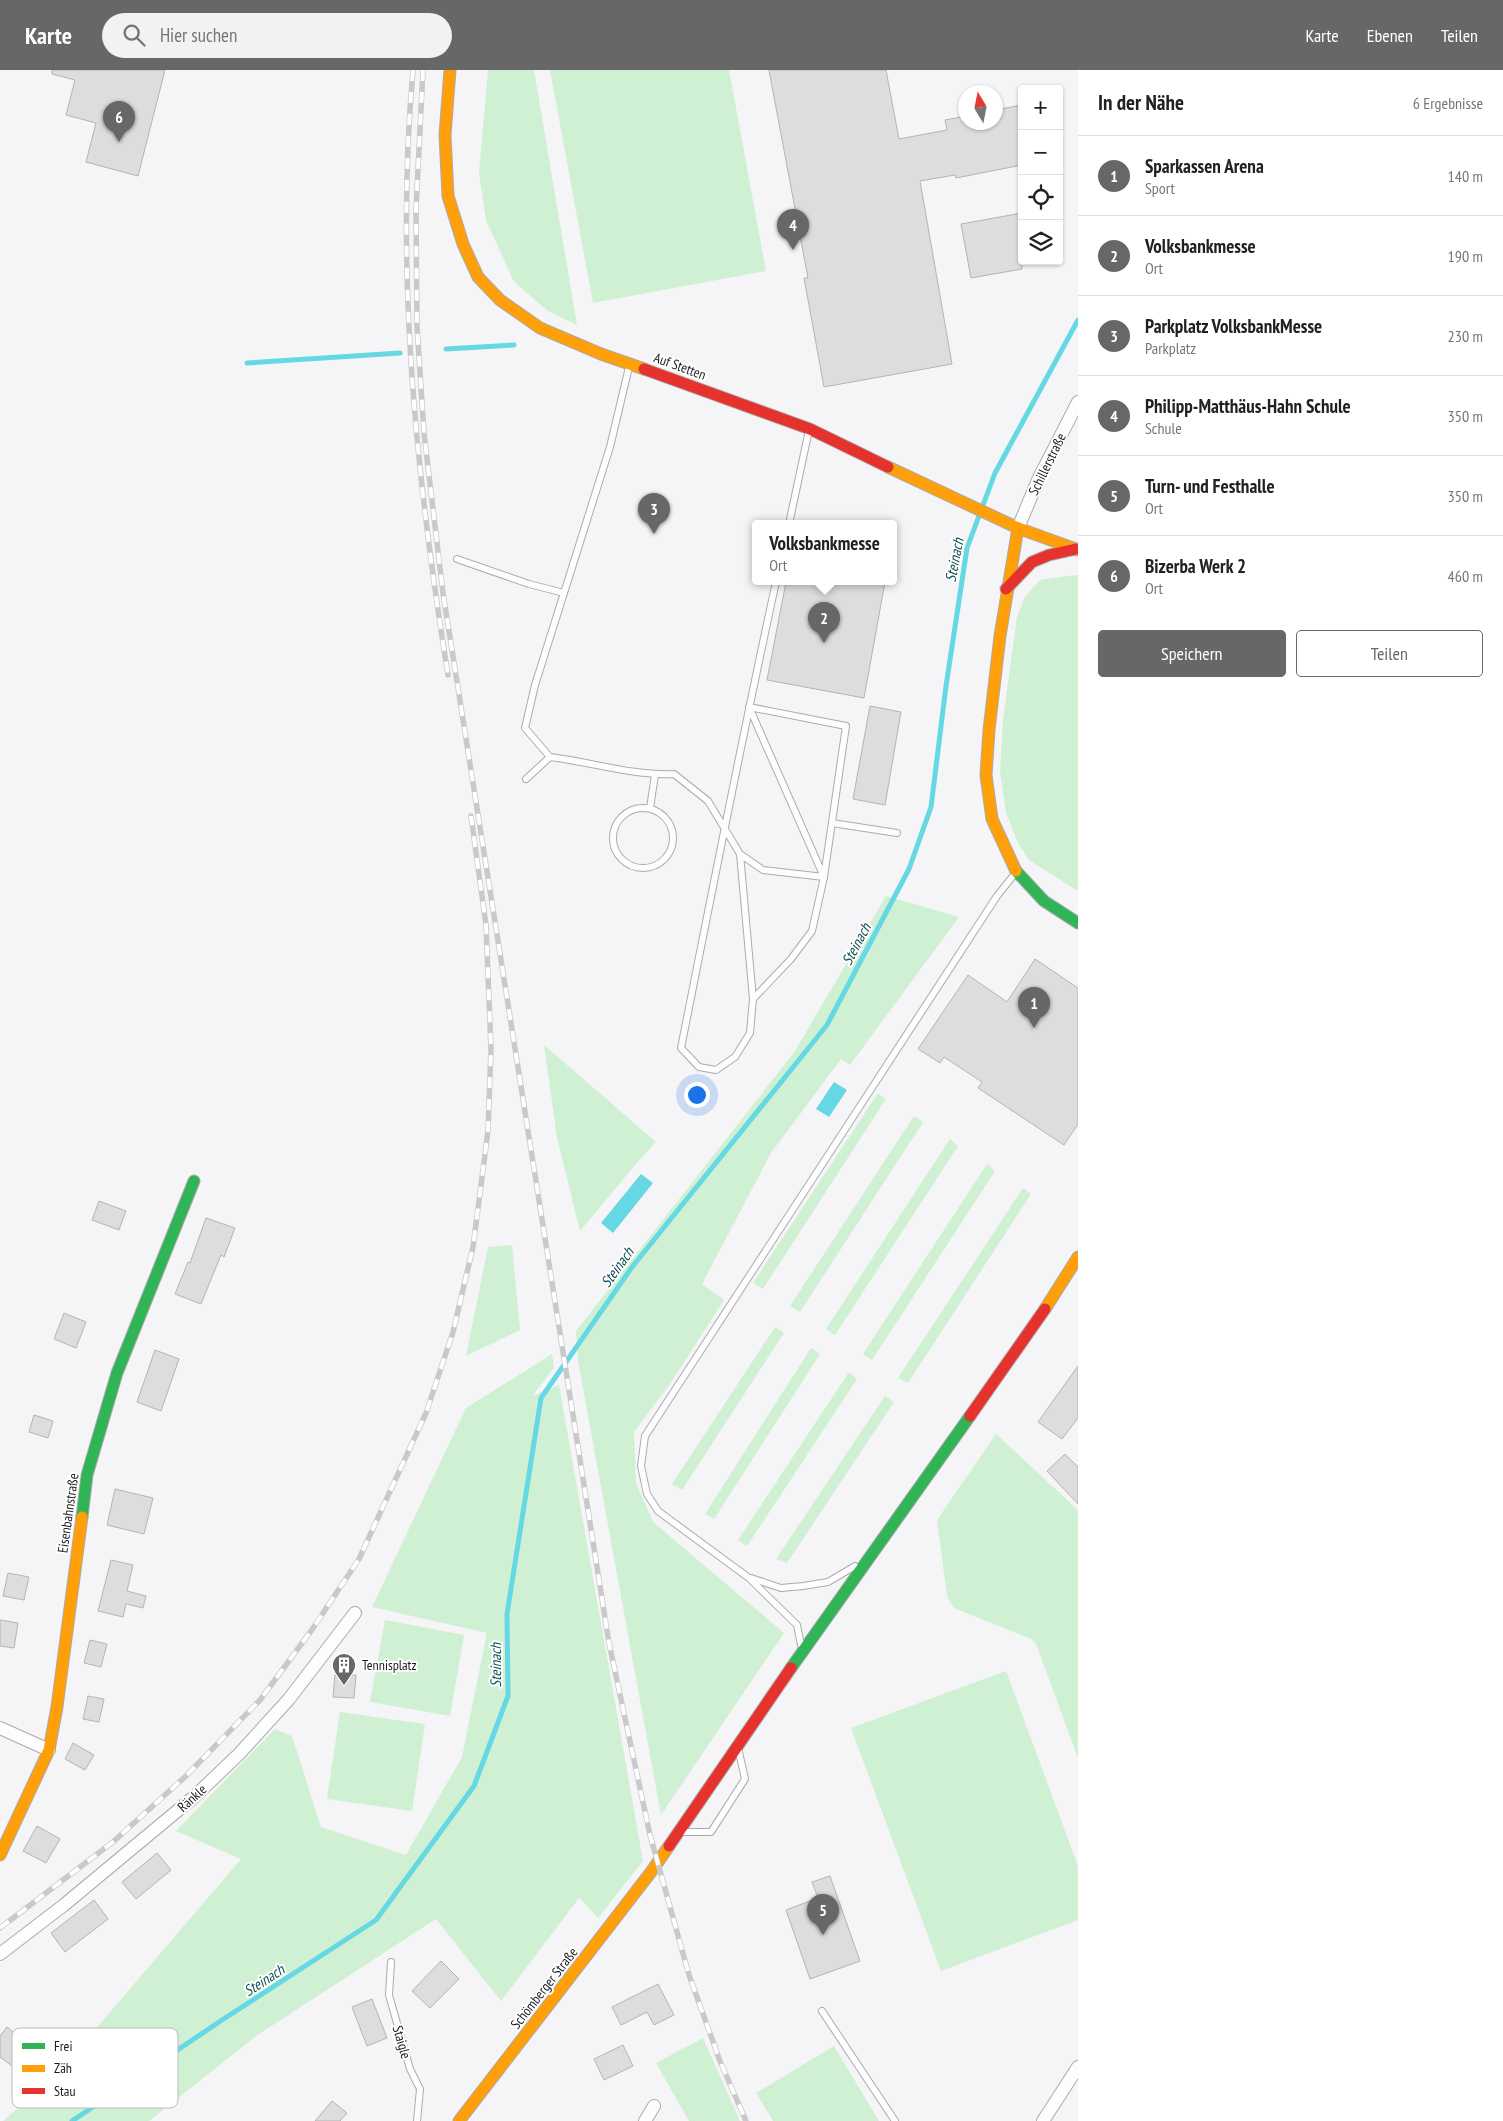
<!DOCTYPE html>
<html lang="de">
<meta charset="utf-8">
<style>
body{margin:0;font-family:"PT Sans Narrow",sans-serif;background:#f2f2f2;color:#202124}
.controls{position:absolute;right:15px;top:15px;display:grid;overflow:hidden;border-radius:5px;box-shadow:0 1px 4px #0004}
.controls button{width:45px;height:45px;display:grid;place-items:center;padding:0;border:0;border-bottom:1px solid #e0e0e0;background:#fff;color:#202124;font:25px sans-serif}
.compass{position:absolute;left:958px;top:15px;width:45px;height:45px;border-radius:50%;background:#fff;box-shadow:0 1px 4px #0004;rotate:350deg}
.you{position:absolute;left:696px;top:1024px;width:18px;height:18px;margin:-12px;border:4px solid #fff;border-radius:50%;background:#1a73e8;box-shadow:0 0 0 8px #1a73e833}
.badge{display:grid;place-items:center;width:32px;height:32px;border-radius:50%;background:#676768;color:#fff;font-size:16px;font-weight:700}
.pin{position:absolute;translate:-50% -41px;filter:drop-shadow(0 1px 2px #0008)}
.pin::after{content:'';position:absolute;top:26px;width:18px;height:15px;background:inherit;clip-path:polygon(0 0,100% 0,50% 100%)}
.popup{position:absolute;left:752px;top:450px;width:145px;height:65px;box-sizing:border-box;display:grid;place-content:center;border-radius:5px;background:#fff;filter:drop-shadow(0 1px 4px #0005);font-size:16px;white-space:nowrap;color:#757577}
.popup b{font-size:19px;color:#202124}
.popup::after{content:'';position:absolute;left:50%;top:100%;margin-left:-10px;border:10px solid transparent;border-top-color:#fff}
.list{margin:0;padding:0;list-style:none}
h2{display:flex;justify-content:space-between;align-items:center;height:65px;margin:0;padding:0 20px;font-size:21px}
h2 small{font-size:16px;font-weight:400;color:#757577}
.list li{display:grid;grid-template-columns:32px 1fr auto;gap:15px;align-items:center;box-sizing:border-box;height:80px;padding:0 20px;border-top:1px solid #e0e0e0}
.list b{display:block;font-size:19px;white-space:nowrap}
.list p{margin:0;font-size:16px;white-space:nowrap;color:#757577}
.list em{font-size:16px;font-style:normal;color:#757577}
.actions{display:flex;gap:10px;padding:15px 20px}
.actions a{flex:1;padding:11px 0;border:1px solid #676768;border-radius:5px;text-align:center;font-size:18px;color:#676768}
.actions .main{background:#676768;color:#fff}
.icon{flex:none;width:28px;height:28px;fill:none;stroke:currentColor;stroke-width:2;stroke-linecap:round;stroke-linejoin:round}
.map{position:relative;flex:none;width:1078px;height:2051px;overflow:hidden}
header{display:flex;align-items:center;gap:30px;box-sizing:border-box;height:70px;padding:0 25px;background:#676768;color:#fff}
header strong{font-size:24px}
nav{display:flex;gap:28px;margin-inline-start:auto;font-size:18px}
.search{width:350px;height:45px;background:#f2f2f2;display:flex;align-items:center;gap:12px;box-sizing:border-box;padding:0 18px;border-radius:28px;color:#757577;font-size:19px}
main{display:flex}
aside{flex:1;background:#fff}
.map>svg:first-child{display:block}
.green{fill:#d0f0d3}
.water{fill:#66d8e4}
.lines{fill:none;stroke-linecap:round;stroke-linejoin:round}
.stream{stroke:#66d8e4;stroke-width:5}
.building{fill:#dddcde;stroke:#b4b3b5}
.lane-casing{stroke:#acabad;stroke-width:8}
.street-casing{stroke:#acabad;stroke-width:14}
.fast-casing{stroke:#acabad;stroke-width:13}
.slow-casing{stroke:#acabad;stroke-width:13}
.jam-casing{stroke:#acabad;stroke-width:13}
.lane{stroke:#fefdfe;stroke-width:6}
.street{stroke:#fefdfe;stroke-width:12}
.fast{stroke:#30b455;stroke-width:11}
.slow{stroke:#ff9f0a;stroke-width:11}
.jam{stroke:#e5322d;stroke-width:11}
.rail-casing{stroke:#c9c9ca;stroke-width:5.5}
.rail{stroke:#fff;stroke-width:4;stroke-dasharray:11;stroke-linecap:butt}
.labels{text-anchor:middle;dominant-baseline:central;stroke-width:4;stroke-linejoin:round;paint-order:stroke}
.street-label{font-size:14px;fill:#1b1b1c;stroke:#fff}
.poi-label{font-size:14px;fill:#1b1b1c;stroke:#fff;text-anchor:start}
.water-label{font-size:15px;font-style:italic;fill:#0e4f56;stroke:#fff}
.key{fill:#fff;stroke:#bbb;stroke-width:1}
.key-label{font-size:14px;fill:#1b1b1c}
</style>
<header>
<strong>Karte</strong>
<div class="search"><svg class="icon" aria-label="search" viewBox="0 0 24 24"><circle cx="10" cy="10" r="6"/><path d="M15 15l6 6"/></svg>Hier suchen</div>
<nav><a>Karte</a><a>Ebenen</a><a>Teilen</a></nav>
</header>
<main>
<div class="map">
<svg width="1078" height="2051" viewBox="0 0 1078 2051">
<rect width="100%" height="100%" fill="#f5f4f6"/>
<g class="green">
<path d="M 488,0 L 534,0 L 577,255 L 548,241 L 514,212 L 486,150 L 479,103 Z"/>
<path d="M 550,0 L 729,0 L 766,201 L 593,233 Z"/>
<path d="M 1075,505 L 1078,505 L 1078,821 L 1029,790 L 1018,773 L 1006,743 L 1000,702 L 1003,650 L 1017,547 L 1025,527 L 1040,510 Z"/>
<path d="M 886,826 L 959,847 L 850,995 L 841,989 L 771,1083 L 702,1214 L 724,1230 L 672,1311 L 634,1362 L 636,1413 L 653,1452 L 784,1563 L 661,1745 L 578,1291 L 576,1261 L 795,981 Z"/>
<path d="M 544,975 L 656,1072 L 640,1089 L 580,1161 L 557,1068 Z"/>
<path d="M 878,1023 L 886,1029 L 763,1219 L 753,1213 Z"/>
<path d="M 914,1046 L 923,1052 L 800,1242 L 790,1236 Z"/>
<path d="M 950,1069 L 958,1076 L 835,1265 L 826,1259 Z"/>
<path d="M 987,1094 L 995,1101 L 872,1290 L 863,1284 Z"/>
<path d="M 1023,1118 L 1031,1124 L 908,1313 L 898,1308 Z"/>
<path d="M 512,1175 L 520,1260 L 466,1286 L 488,1177 Z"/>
<path d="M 775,1257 L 784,1263 L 682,1420 L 672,1414 Z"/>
<path d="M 811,1278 L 820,1284 L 714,1449 L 705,1444 Z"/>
<path d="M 552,1284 L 554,1298 L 532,1326 L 559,1315 L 643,1791 L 598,1848 L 579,1828 L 501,1931 L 436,1849 L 256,1966 L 149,2051 L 3,2051 L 58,2003 L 241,1789 L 176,1761 L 275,1659 L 292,1666 L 321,1757 L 406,1785 L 462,1687 L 487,1563 L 372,1537 L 466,1338 Z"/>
<path d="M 849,1302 L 857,1309 L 747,1476 L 738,1470 Z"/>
<path d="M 885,1326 L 894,1332 L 787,1493 L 776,1489 Z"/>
<path d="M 996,1364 L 1078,1440 L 1078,1688 L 1036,1574 L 1031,1569 L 954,1538 L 947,1526 L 937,1450 Z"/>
<path d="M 385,1550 L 464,1565 L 450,1646 L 370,1632 Z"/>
<path d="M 1006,1601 L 1078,1796 L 1078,1850 L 941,1901 L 851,1658 Z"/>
<path d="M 340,1642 L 425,1654 L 412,1741 L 327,1729 Z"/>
<path d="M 703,1968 L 740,2051 L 689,2051 L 656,1993 Z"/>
<path d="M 834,1976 L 879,2051 L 773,2051 L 756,2023 Z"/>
</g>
<g class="water">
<path d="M 834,1012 L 847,1020 L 829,1047 L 816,1039 Z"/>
<path d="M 641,1104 L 653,1113 L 613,1163 L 601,1153 Z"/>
</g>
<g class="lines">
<g class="stream">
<path d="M 446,279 L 514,275"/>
<path d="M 247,293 L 400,283"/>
<path d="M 72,2051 L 222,1950 L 376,1850 L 474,1716 L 508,1626 L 507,1544 L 541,1328 L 632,1197 L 827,955 L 909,799 L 931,737 L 946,616 L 967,478 L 995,403 L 1078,250"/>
</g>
</g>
<g class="building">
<path d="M 52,0 L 165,0 L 138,106 L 86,92 L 96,53 L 66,45 L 75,10 L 52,4 Z"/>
<path d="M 769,0 L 886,0 L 899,69 L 947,60 L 945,50 L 966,46 L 966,52 L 996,52 L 996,40 L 1022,35 L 1022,95 L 956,108 L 955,105 L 920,111 L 952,294 L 824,317 L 804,208 L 808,208 Z"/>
<path d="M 1022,143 L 1022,199 L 971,208 L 961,154 Z"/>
<path d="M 786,512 L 885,512 L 864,628 L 767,610 Z"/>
<path d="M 870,636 L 901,642 L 885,735 L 853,729 Z"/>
<path d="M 1035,889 L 1078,918 L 1078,1054 L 1064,1075 L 978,1018 L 982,1012 L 944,987 L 940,993 L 918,979 L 968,905 L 1007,932 Z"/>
<path d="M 99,1131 L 126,1141 L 119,1160 L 92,1150 Z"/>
<path d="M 206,1148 L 235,1158 L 224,1187 L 221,1185 L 201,1234 L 175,1224 L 188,1192 L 190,1193 Z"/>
<path d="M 64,1243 L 86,1252 L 76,1278 L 54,1269 Z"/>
<path d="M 155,1280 L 179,1289 L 161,1341 L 137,1332 Z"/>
<path d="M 1078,1296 L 1078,1348 L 1062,1369 L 1038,1352 Z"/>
<path d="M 34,1345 L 53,1351 L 48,1368 L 29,1362 Z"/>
<path d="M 1065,1384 L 1078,1397 L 1078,1434 L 1047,1401 Z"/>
<path d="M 115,1419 L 153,1428 L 144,1464 L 107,1455 Z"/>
<path d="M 111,1490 L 133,1495 L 127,1521 L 146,1526 L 143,1538 L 126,1534 L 123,1547 L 98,1541 Z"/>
<path d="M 8,1503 L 29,1507 L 24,1530 L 3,1526 Z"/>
<path d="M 0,1550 L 18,1553 L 14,1578 L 0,1576 Z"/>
<path d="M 90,1570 L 107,1574 L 101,1597 L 84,1593 Z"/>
<path d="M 335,1604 L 356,1605 L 354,1628 L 333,1627 Z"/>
<path d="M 88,1626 L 104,1629 L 99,1652 L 83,1649 Z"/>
<path d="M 73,1673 L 94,1685 L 85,1700 L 65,1689 Z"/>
<path d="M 37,1756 L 60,1769 L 46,1793 L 23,1781 Z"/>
<path d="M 157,1783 L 171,1800 L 136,1829 L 122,1812 Z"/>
<path d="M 830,1806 L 860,1891 L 810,1909 L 786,1840 L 818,1828 L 812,1812 Z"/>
<path d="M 94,1830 L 108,1849 L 65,1882 L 51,1863 Z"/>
<path d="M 441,1891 L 459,1909 L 430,1938 L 412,1921 Z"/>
<path d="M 658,1914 L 674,1945 L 654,1955 L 647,1942 L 621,1955 L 612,1937 Z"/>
<path d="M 372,1929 L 387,1968 L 367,1976 L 352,1937 Z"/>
<path d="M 7,1957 L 29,1975 L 12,1996 L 0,1987 L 0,1966 Z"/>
<path d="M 623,1975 L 633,1996 L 604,2010 L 594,1989 Z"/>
<path d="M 332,2031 L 347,2043 L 340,2051 L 315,2051 Z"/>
</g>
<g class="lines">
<g class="lane-casing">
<g id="lane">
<path d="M 629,297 L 610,377 L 535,615 L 525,658 L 550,687 C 591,692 633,706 674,704 L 708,731 L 740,784 L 753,929 L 750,963 L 735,987 L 716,1000 L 699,997 L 681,978 C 712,822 742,667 776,512"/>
<path d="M 789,454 L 809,360"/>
<path d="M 457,489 L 529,514 L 564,523"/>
<path d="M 526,709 L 550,687"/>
<path d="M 650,738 L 655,705"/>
<circle cx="643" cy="768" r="30"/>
<path d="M 832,753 L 897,763"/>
<path d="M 740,784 L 763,800 L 824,807"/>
<path d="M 753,929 L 791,889 L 812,861 L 824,807 L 846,656 L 749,637 L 824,807"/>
<path d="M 751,1508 L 781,1518 L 803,1516 L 828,1512 L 855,1496"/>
<path d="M 801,1575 L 797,1555 L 749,1508 L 658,1441 L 647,1424 L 641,1396 L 645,1366 L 997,826 L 1013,806"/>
<path d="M 684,1762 L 711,1762 L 745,1709 L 739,1682"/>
<path d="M 391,1892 L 389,1925 L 410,1999 L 420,2019 L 417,2051"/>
<path d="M 822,1941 L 895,2051"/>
</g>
</g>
<g class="street-casing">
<g id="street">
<path d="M 1018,458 L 1038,410 L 1078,332"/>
<path d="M 0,1658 L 49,1680"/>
<path d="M 0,1884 L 64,1835 L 194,1727 L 239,1684 L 289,1629 L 355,1543"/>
<path d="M 645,2051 L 654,2036"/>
<path d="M 1043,2051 L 1078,1997"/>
</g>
</g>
<g class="fast-casing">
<g id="fast">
<path d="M 1016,801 L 1044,831 L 1078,853"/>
<path d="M 82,1447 L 87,1405 L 117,1303 L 194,1111"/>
<path d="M 791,1598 L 970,1346"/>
</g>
</g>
<g class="slow-casing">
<g id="slow">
<path d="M 450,0 L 445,65 L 448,126 L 463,174 L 478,207 L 500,230 L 540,258 L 601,284 L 644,299"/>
<path d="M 888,397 L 1018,458"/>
<path d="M 1016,801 L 992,749 L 986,705 L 989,660 L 1000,566 L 1018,458 L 1078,480"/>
<path d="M 1045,1239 L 1078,1187"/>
<path d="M 0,1785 L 49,1680 L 57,1637 L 82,1447"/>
<path d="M 459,2051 L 651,1802 L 669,1776"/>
</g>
</g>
<g class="jam-casing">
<g id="jam">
<path d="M 644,299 L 810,359 L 888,397"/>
<path d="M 1006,519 L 1032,492 L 1049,485 L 1076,479"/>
<path d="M 970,1346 L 1045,1239"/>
<path d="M 669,1776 L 791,1598"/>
</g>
</g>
<use href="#lane" class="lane"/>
<use href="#street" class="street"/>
<use href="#fast" class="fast"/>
<use href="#slow" class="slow"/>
<use href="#jam" class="jam"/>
<g class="rail-casing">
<g id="rail">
<path d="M 413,0 C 395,202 416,406 448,605"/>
<path d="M 423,0 L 416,139 L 417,257 L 424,363 L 443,523 L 609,1573 L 650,1765 L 689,1905 L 720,1991 L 746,2051"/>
<path d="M 0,1858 L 113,1772 L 187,1705 L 260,1630 L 311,1561 L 359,1489 L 426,1343 L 453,1262 L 473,1177 L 488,1061 L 491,979 L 486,855 L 471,746"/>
</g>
</g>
<use href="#rail" class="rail"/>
</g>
<defs>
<g id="building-pin" transform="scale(1.25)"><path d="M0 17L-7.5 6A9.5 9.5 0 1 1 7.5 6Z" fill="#676768" stroke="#fff"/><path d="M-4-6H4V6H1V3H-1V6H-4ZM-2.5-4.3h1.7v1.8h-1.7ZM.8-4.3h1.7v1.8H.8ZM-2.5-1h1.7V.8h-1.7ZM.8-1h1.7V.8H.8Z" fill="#fff"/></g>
</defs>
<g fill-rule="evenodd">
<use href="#building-pin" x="344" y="1595"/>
</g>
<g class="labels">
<g class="street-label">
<text transform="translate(680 296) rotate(20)">Auf Stetten</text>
<text transform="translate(1047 394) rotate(-64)">Schillerstraße</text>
<text transform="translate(68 1443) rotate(-82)">Eisenbahnstraße</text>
<text transform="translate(192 1728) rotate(-42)">Ränkle</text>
<text transform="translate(544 1918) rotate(-52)">Schömberger Straße</text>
<text transform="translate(402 1972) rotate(74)">Staigle</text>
</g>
<g class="poi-label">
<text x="362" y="1595">Tennisplatz</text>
</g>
<g class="water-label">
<text transform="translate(954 490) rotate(-79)">Steinach</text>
<text transform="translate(856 874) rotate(-62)">Steinach</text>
<text transform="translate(617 1197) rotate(-54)">Steinach</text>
<text transform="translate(495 1595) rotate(-90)">Steinach</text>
<text transform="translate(264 1910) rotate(-33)">Steinach</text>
</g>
</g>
<rect x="12" y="1958" width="166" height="80" rx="8" class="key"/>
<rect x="22" y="1973" width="23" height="6" fill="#30b455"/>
<rect x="22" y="1995" width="23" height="7" fill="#ff9f0a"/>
<rect x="22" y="2018" width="23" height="6" fill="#e5322d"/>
<g class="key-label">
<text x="54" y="1981">Frei</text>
<text x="54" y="2003">Zäh</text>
<text x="54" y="2026">Stau</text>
</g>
</svg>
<div class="controls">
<button>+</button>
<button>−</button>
<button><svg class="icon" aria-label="locate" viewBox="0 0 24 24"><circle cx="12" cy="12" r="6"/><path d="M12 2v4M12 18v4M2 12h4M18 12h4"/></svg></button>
<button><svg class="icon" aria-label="layers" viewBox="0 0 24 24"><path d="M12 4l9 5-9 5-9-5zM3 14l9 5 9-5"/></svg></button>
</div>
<svg class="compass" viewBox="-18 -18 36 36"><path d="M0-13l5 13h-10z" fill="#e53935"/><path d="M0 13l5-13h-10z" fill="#757577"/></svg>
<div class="you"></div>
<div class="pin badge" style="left:1034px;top:958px">1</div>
<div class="pin badge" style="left:824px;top:573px">2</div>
<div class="popup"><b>Volksbankmesse</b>Ort</div>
<div class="pin badge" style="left:654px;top:464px">3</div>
<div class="pin badge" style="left:793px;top:180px">4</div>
<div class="pin badge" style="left:823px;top:1865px">5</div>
<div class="pin badge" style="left:119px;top:72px">6</div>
</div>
<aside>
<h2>In der Nähe<small>6 Ergebnisse</small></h2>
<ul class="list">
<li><span class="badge">1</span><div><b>Sparkassen Arena</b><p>Sport</p></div><em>140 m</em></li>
<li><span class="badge">2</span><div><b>Volksbankmesse</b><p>Ort</p></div><em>190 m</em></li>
<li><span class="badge">3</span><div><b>Parkplatz VolksbankMesse</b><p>Parkplatz</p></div><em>230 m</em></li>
<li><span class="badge">4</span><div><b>Philipp-Matthäus-Hahn Schule</b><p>Schule</p></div><em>350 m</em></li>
<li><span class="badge">5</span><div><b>Turn- und Festhalle</b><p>Ort</p></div><em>350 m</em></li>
<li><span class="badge">6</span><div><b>Bizerba Werk 2</b><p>Ort</p></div><em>460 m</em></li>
</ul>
<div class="actions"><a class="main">Speichern</a><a>Teilen</a></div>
</aside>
</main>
